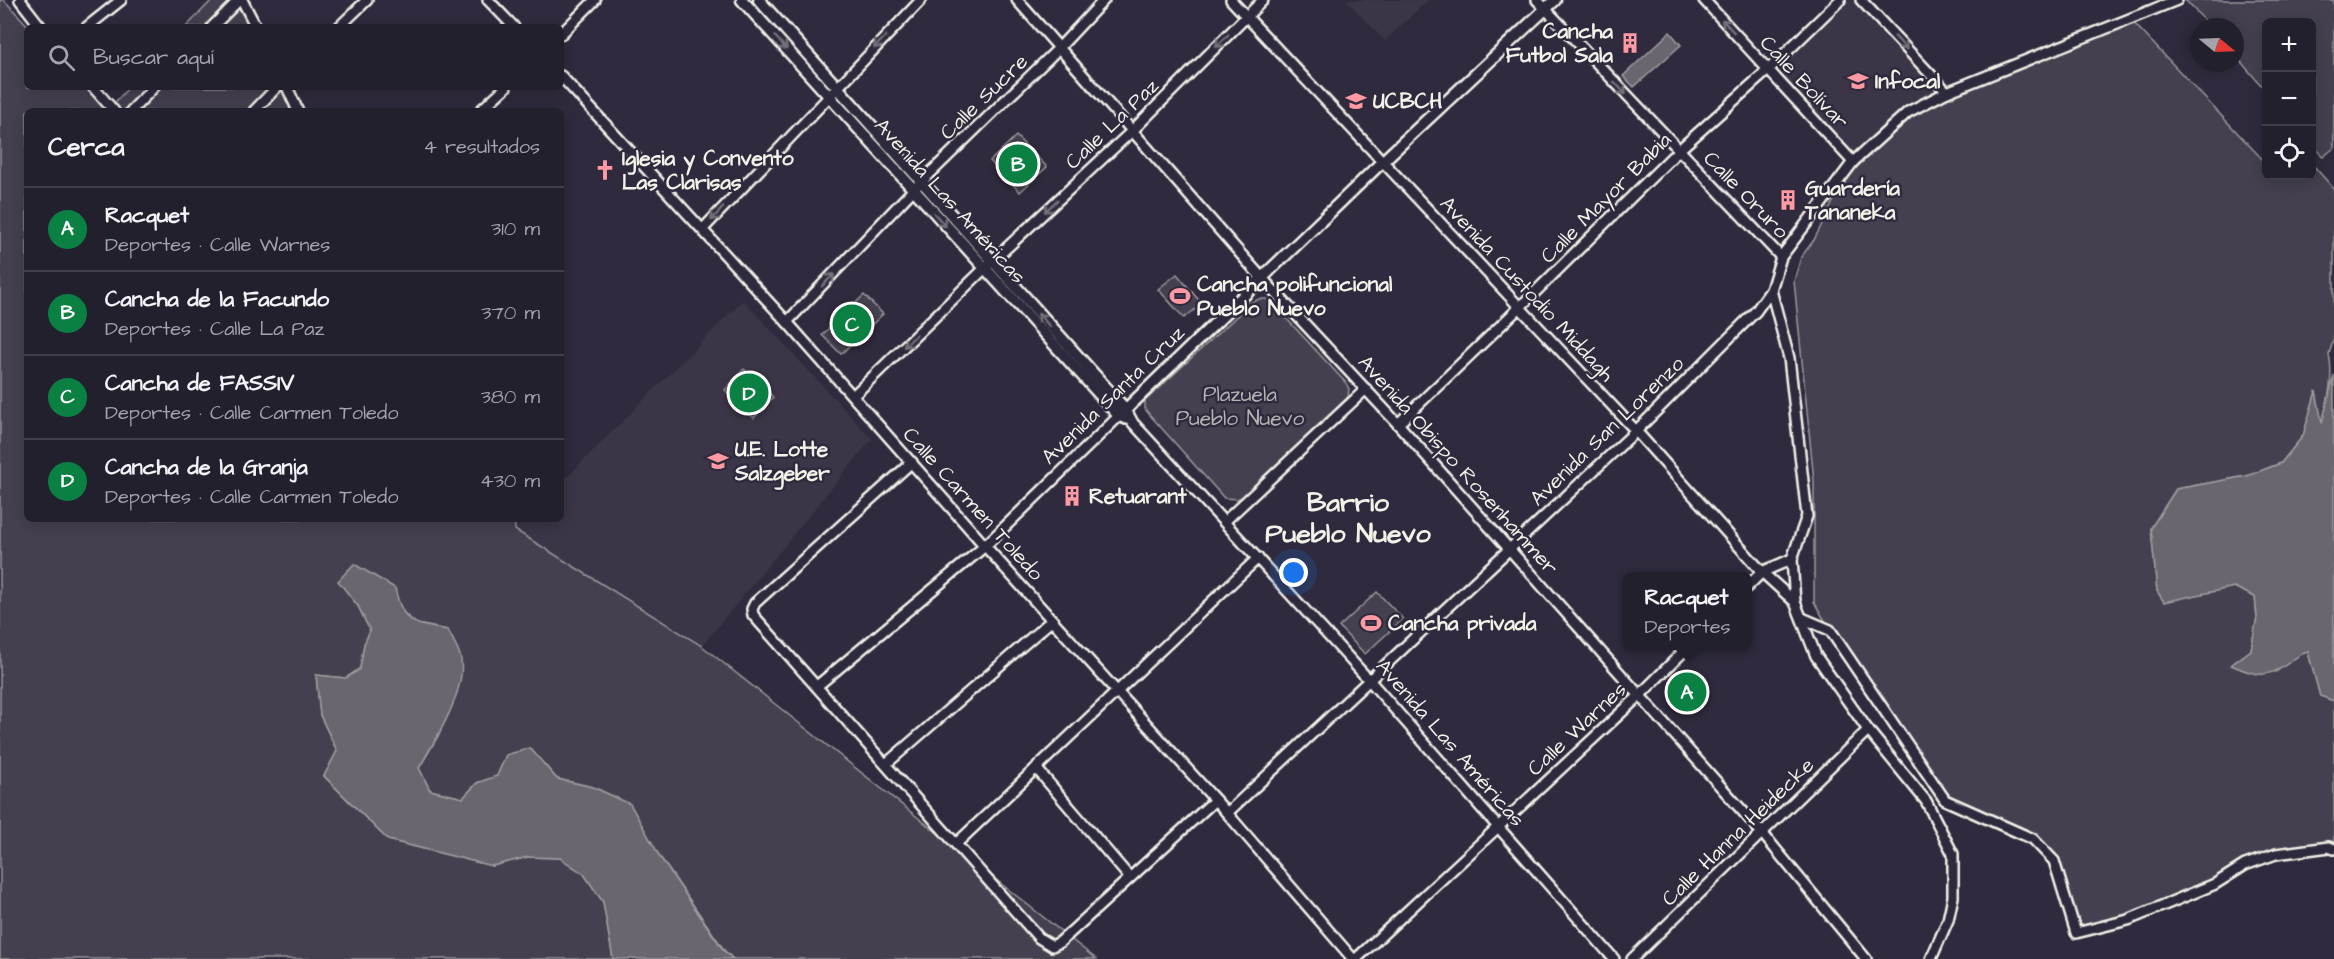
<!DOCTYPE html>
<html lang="es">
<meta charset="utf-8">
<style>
body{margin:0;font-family:"Architects Daughter",sans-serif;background:#2f2d3a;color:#f1f3f6}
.controls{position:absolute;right:18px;top:18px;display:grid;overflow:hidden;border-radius:9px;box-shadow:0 3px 15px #0003}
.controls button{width:54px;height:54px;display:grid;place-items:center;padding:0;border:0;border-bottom:2px solid #403e4a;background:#23202e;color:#f1f3f6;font:30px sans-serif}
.compass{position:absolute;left:2190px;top:18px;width:54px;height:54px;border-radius:50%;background:#23202e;box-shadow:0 3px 15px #0003;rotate:109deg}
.you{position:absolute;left:1294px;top:573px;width:21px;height:21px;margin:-15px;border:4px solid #fff;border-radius:50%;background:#1a73e8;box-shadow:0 0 0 9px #1a73e833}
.badge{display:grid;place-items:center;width:39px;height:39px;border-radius:50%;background:#0b8043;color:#fff;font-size:20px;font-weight:700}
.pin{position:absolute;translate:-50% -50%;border:3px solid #fff;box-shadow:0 2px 6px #0006}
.popup{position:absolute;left:1623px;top:572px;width:129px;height:78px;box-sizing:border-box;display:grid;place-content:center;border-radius:9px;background:#23202e;filter:drop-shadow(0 2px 4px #0005);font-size:20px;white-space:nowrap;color:#a3a3aa}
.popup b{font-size:22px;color:#f1f3f6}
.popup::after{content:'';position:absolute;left:50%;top:100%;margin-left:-12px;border:12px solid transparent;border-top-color:#23202e}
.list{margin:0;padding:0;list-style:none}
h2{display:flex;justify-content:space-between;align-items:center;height:78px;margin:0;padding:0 24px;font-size:26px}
h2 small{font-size:20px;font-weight:400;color:#a3a3aa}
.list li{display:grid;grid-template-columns:39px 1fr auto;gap:18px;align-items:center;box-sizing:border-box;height:84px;padding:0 24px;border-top:2px solid #403e4a}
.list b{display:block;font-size:22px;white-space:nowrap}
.list p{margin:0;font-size:20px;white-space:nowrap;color:#a3a3aa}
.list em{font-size:20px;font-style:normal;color:#a3a3aa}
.icon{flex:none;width:33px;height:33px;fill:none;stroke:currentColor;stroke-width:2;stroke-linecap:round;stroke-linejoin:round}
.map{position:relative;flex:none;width:2334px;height:959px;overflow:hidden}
.search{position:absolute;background:#23202e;box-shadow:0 3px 15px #0003;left:24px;top:24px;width:540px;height:66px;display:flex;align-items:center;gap:15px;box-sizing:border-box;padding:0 21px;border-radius:9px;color:#a3a3aa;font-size:22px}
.panel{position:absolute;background:#23202e;box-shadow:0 3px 15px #0003;left:24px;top:108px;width:540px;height:414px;border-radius:9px}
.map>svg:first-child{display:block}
.built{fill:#3b3647}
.green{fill:#454050;stroke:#9c989c;stroke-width:1.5}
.water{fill:#6a6670;stroke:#a19ea0;stroke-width:1.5}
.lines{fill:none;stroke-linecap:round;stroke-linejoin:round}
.minor-casing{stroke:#f4f1e8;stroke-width:14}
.major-casing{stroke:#f4f1e8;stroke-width:15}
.minor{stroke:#2f2a3d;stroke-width:9}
.major{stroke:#2f2a3d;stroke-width:10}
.oneway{stroke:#747079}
.labels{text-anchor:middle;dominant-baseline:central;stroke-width:5;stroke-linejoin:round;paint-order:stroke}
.poi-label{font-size:21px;font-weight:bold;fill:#f4f1e8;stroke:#2f2a3d;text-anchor:start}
.street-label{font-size:21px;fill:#f4f1e8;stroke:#2f2a3d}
.park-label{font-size:21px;fill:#b7b3b3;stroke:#2f2a3d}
.district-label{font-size:27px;font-weight:bold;fill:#f4f1e8;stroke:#2f2a3d}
</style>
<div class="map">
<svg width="2334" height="959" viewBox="0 0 2334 959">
<rect width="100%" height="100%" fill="#2f2a3d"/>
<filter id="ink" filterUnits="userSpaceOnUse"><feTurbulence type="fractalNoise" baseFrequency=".0167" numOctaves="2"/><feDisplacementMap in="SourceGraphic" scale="12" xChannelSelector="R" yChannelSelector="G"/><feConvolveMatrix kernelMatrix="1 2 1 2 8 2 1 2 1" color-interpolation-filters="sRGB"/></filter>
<g filter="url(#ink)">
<g class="built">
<path d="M 1346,0 L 1428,0 L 1385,41 Z"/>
<path d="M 1840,0 L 1861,0 L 1947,92 L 1853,162 L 1768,70 Z"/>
<path d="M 743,300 L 872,439 L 702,646 L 514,530 L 525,519 L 561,519 L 561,483 Z"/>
</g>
<g class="green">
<path d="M 0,0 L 4,0 L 29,27 L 27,27 L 27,87 L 85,87 L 107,111 L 27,111 L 27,519 L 515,519 L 515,530 L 702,646 L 1096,959 L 733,959 L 725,951 L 660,857 L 630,804 L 593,787 L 557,779 L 530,748 L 506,755 L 497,776 L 477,783 L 463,798 L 430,790 L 419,768 L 441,731 L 448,630 L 417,624 L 400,610 L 339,581 L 358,606 L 370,631 L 364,644 L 360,668 L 346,678 L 316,675 L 320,715 L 337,751 L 324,776 L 388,840 L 492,866 L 528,857 L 560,858 L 584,874 L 603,902 L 613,959 L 0,959 Z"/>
<path d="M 212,0 L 242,0 L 256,27 L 186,27 Z"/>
<path d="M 2185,0 L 2334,0 L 2334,148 L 2323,157 L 2312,144 L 2312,22 L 2266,22 L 2266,91 L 2235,55 L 2235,27 L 2211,27 Z"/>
<path d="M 2131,20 L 2266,163 L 2266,176 L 2312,176 L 2312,164 L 2334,189 L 2334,338 L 2329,354 C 2334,377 2328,401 2322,425 L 2316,392 L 2303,436 L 2281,463 L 2247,476 L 2176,489 L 2151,528 L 2157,591 L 2164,602 L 2234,587 L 2255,597 L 2257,617 L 2251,650 L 2231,665 L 2276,672 L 2301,653 L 2308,652 L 2320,696 L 2334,701 L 2334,849 L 2276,854 L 2128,920 L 2076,933 L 2054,861 L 2033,839 L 1945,800 L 1845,655 L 1814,602 L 1814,481 L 1794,281 L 1801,257 L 1814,240 L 1853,162 L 1908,112 Z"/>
<path d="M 129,87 L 287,87 L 298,111 L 107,111 Z"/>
<path d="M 1016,136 L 1047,167 L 1020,192 L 990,161 Z"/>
<path d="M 1177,274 L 1202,304 L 1184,318 L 1158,289 Z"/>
<path d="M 864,295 L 883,314 L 841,354 L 822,335 Z"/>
<path d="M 1259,299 L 1266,299 L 1273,304 L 1346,383 L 1349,389 L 1348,397 L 1244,496 L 1237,499 L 1224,498 L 1149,414 L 1145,409 L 1145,401 L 1252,302 Z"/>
<path d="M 744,369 L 773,397 L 754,418 L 725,390 Z"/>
<path d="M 1377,592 L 1403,619 L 1365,654 L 1339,627 Z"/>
</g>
<g class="water">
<path d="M 1670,32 L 1681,45 L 1634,87 L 1623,76 Z"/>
<path d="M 2334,375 L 2334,701 L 2320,696 L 2308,652 C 2299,654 2294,659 2287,664 C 2266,680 2254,675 2231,665 L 2251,650 L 2257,617 L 2255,597 L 2234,587 L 2164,602 L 2157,591 L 2151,528 L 2176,489 L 2247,476 L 2281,463 L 2303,436 L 2316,391 L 2322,423 Z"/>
<path d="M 354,564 L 395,588 C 403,625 413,624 448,630 C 452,639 460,650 461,660 C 466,692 435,741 419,768 L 430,790 L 463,798 L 477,783 L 497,776 L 506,755 L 530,748 L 557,779 L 593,787 L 630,804 L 660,857 L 724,951 L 733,959 L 613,959 L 603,902 L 584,874 L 560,858 L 528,857 L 492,866 L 388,840 L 324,776 L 337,751 L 320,715 L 316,675 L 346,678 L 360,669 L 364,644 L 370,631 L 358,606 L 338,581 Z"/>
</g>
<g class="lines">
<g class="minor-casing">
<g id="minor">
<path d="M 20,0 L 41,27"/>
<path d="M 242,0 L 256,27"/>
<path d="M 488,0 L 514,27"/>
<path d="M 1017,0 L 1261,277 L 1398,424 L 1763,834 L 1866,959"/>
<path d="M 1231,0 L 1636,431 L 1762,572 L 1795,602"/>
<path d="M 1537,0 L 1781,257"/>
<path d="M 1704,0 L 1853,162"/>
<path d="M 1861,0 L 1947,92"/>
<path d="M 87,27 L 121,0"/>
<path d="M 212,27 L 239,0"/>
<path d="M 339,27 L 367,0"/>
<path d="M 561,34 L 595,0"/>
<path d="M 561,76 L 787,322 L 985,546 L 1227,813 L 1353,959"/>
<path d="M 93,87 L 114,111"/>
<path d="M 287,87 L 298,111"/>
<path d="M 131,111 L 154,87"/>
<path d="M 254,111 L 277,87"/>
<path d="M 480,111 L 506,87"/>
<path d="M 703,229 L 921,0"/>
<path d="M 1771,290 L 1789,358 L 1807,516 L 1792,559 L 1795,602 L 1816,656 L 1868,730 L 1926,801 L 1953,854 L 1953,897 L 1948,920 L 1931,959"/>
<path d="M 787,322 L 913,190 L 1058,49 L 1104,0"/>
<path d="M 853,396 L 984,269 L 1132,131 L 1263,0"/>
<path d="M 1126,410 L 1133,423 L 1370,681 L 1614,959"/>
<path d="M 1398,424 L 1519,308 L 1679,150 L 1768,70 L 1840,0"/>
<path d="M 912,462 L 755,603 L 752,609 L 753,615 L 1039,938 L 1052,946 L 1060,942 L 1215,800"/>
<path d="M 1225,521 L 1366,389"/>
<path d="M 1747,587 L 1762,572 L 1792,559"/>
<path d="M 1802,618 L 1830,630 L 1945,800 L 2033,839 L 2054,861 L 2076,933 L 2128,920 L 2215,884 L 2245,865 L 2276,854 L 2329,847 L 2334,849"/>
<path d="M 817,686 L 985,546 L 1119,416 L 1126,419"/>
<path d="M 886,764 L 1052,620"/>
<path d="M 1036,768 L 1130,878"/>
<path d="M 1227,813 L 1636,431 L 1756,311 L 1771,290 L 1781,257 L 1853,162 L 1908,112 L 1947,92 L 2177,0"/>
<path d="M 957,843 L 1258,558"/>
<path d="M 1356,959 L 1639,696 L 1689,646"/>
<path d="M 1632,959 L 1868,730"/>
</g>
</g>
<g class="major-casing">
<g id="major">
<path d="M 742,0 L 1119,416 L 1383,161 L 1555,0"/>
<path d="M 759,0 L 1126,410"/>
</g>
</g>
<use href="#minor" class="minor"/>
<use href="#major" class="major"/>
</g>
<defs><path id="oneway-shaft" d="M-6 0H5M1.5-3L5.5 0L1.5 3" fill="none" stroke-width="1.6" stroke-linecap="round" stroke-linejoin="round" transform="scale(1.5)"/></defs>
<g class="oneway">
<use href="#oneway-shaft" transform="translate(1728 26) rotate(-133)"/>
<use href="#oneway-shaft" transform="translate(1222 41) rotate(135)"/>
<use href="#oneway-shaft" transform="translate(880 42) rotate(134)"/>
<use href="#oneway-shaft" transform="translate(781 43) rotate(48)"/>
<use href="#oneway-shaft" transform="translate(1901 43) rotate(47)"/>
<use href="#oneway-shaft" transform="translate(1620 88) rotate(47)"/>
<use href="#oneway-shaft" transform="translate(1051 206) rotate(137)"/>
<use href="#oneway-shaft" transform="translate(717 214) rotate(133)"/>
<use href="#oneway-shaft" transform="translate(940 220) rotate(48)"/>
<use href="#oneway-shaft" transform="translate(828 280) rotate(-46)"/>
<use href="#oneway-shaft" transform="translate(1044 320) rotate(-132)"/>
<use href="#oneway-shaft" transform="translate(910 341) rotate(136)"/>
</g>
</g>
<defs>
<g id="building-bare" transform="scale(1.62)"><path d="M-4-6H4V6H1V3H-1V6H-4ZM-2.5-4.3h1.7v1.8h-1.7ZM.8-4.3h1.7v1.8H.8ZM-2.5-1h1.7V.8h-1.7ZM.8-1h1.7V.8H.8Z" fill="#ff9aa2" stroke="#2f2a3d" stroke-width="2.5" paint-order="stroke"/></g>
<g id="university-bare" transform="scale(1.62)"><path d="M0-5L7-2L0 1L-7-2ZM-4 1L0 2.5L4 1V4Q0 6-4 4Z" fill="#ff9aa2" stroke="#2f2a3d" stroke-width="2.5" paint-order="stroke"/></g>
<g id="church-bare" transform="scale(1.62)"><path d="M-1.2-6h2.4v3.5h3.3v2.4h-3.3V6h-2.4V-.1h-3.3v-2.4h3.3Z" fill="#ff9aa2" stroke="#2f2a3d" stroke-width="2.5" paint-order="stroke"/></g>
<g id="stadium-bare" transform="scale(1.62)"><path d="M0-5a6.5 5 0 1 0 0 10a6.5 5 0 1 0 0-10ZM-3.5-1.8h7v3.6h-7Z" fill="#ff9aa2" stroke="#2f2a3d" stroke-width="2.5" paint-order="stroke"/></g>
<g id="school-bare" transform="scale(1.62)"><path d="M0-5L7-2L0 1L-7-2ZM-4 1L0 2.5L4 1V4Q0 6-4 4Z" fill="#ff9aa2" stroke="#2f2a3d" stroke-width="2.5" paint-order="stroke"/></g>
</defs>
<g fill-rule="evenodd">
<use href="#building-bare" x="1630" y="43"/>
<use href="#university-bare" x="1858" y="81"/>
<use href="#university-bare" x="1356" y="101"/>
<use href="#church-bare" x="605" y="170"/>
<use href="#building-bare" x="1788" y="200"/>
<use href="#stadium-bare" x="1180" y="296"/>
<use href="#school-bare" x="718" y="461"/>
<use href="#building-bare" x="1072" y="496"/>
<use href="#stadium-bare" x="1371" y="623"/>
</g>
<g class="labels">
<g class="poi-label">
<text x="1613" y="31" text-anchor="end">Cancha<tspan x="1613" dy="24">Futbol Sala</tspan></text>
<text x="1875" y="81">Infocal</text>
<text x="1373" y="101">UCBCH</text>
<text x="622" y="158">Iglesia y Convento<tspan x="622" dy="24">Las Clarisas</tspan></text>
<text x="1805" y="188">Guardería<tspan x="1805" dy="24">Tananeka</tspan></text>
<text x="1197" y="284">Cancha polifuncional<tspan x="1197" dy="24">Pueblo Nuevo</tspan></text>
<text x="735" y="449">U.E. Lotte<tspan x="735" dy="24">Salzgeber</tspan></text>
<text x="1089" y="496">Retuarant</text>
<text x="1388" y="623">Cancha privada</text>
</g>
<g class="street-label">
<text transform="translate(1804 82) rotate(47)">Calle Bolívar</text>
<text transform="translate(984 97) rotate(-44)">Calle Sucre</text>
<text transform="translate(1112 124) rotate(-44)">Calle La Paz</text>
<text transform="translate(1746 195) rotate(46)">Calle Oruro</text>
<text transform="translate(1606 198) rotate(-45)">Calle Mayor Babia</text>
<text transform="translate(950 201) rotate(48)">Avenida Las Américas</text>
<text transform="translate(1527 289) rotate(47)">Avenida Custodio Middagh</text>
<text transform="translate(1113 395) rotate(-44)">Avenida Santa Cruz</text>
<text transform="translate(1607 431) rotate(-44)">Avenida San Lorenzo</text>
<text transform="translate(1458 465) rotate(48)">Avenida Obispo Rosenhammer</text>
<text transform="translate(973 504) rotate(48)">Calle Carmen Toledo</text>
<text transform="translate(1577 729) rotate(-43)">Calle Warnes</text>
<text transform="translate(1450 743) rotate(49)">Avenida Las Américas</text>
<text transform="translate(1738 832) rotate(-44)">Calle Hanna Heidecke</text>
</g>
<g class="park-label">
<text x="1240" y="394">Plazuela<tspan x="1240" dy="24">Pueblo Nuevo</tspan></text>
</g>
<g class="district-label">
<text x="1348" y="503">Barrio<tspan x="1348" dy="31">Pueblo Nuevo</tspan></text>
</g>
</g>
</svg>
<div class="controls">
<button>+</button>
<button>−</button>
<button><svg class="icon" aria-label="locate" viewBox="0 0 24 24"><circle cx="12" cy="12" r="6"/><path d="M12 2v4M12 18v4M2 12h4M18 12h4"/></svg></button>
</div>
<svg class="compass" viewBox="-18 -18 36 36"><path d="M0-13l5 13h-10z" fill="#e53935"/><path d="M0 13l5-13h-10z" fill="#a3a3aa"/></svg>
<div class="you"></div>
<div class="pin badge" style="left:1687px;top:692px">A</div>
<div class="popup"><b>Racquet</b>Deportes</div>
<div class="pin badge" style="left:1018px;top:164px">B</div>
<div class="pin badge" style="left:852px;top:324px">C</div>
<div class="pin badge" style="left:749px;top:393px">D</div>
<div class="search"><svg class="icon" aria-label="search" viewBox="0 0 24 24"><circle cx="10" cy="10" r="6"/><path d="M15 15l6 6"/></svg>Buscar aquí</div>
<section class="panel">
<h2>Cerca<small>4 resultados</small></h2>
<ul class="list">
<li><span class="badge">A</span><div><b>Racquet</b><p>Deportes · Calle Warnes</p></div><em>310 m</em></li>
<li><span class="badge">B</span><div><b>Cancha de la Facundo</b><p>Deportes · Calle La Paz</p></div><em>370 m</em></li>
<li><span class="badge">C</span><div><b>Cancha de FASSIV</b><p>Deportes · Calle Carmen Toledo</p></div><em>380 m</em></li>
<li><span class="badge">D</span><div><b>Cancha de la Granja</b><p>Deportes · Calle Carmen Toledo</p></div><em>430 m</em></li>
</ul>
</section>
</div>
